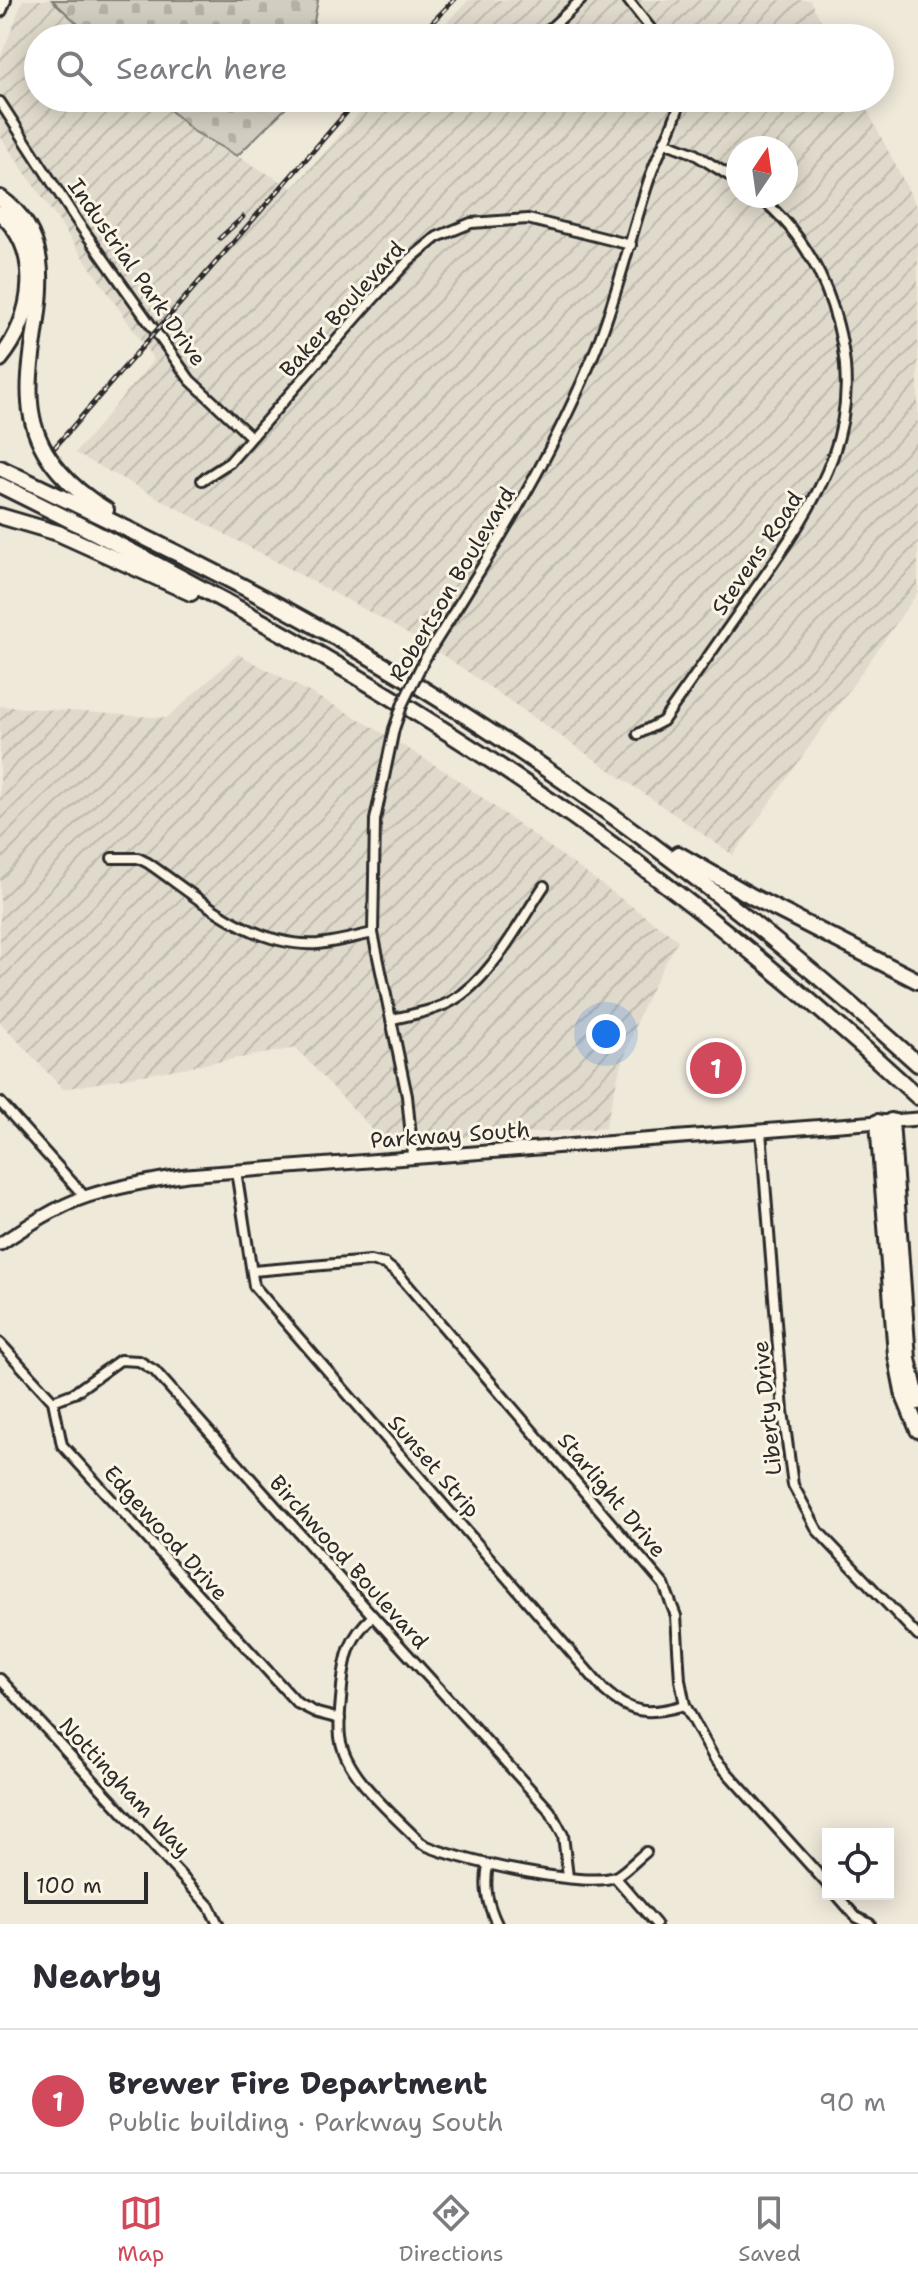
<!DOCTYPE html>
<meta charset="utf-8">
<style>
body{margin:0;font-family:"Shantell Sans",sans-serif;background:#f2f2f3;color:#2b2b33}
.controls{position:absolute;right:24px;bottom:24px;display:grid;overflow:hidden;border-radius:0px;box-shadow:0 4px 20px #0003}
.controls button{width:72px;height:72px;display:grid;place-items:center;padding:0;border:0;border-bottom:2px solid #e1e1e2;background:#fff;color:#2b2b33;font:40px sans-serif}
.compass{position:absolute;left:726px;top:136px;width:72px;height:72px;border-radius:50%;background:#fff;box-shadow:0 4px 20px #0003;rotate:13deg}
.scale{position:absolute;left:24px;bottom:20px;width:124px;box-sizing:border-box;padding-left:8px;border:4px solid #2b2b2b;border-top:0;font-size:22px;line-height:28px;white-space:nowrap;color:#2b2b2b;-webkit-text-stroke:6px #fcf5e5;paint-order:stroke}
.you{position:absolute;left:606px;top:1034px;width:28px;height:28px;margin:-20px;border:6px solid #fff;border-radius:50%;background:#1a73e8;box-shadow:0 0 0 12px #1a73e833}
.badge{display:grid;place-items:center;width:52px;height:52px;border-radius:50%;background:#d1495b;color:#fff;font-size:26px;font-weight:700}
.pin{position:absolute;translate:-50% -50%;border:4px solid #fff;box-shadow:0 2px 8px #0006}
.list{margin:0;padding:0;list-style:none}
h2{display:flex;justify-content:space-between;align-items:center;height:104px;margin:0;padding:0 32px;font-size:34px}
h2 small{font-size:26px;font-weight:400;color:#7c7c81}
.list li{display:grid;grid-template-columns:52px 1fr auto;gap:24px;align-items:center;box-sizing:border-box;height:144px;padding:0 32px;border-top:2px solid #e1e1e2}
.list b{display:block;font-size:30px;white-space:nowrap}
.list p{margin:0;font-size:26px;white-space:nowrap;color:#7c7c81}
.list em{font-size:26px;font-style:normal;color:#7c7c81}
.icon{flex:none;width:44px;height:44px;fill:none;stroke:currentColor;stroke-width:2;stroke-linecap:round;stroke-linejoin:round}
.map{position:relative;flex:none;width:918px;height:1924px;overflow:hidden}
.search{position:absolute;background:#fff;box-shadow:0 4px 20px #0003;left:24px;right:24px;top:24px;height:88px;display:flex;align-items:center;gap:20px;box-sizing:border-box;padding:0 28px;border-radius:44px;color:#7c7c81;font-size:30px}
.sheet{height:248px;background:#fff}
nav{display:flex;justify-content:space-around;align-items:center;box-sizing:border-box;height:112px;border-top:2px solid #e1e1e2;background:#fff;font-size:22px;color:#7c7c81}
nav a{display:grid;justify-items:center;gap:4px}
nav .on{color:#d1495b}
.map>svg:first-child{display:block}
.industrial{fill:url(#industrial-furrows);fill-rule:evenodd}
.cemetery{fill:url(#cemetery-stones);stroke:#7e7c76;stroke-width:2}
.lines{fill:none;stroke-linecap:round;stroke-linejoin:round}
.street-casing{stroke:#2b2b2b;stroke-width:14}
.secondary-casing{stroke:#2b2b2b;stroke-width:17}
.primary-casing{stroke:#2b2b2b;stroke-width:18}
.highway-casing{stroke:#2b2b2b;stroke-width:20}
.street{stroke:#fcf5e5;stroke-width:8}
.secondary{stroke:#fcf5e5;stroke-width:11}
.primary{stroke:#fcf5e5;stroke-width:12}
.highway{stroke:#fcf5e5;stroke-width:14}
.rail-casing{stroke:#2b2b2b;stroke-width:5}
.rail{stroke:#fcf5e5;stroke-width:2;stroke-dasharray:6;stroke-linecap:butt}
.street-bridge-casing{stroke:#2b2b2b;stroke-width:14;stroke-linecap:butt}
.street-bridge{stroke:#fcf5e5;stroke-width:8}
.labels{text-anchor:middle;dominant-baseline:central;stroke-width:6;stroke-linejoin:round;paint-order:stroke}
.street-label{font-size:22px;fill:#2b2b2b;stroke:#fcf5e5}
</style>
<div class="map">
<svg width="918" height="1924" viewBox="0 0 918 1924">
<defs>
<pattern id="industrial-furrows" width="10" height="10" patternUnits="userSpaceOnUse" patternTransform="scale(2)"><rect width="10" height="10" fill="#e0dacc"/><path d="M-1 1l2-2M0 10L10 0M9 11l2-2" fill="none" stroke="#c0bbaf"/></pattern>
<pattern id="cemetery-stones" width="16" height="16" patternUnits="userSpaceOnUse" patternTransform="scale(2)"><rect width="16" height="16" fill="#d2cdc0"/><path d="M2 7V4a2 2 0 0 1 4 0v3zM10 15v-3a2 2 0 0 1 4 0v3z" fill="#b4b0a5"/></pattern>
</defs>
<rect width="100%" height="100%" fill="#efe9da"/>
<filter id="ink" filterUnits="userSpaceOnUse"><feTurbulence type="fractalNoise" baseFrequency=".0125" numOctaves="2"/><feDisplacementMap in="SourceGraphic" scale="16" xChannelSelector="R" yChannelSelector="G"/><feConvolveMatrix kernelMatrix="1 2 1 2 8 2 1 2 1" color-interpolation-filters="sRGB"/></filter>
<g filter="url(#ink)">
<g class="industrial">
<path d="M 23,0 L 52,0 L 93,38 L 38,38 L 38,98 L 157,98 L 193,131 L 293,188 L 373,98 L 861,98 L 918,209 L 918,592 L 733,855 L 449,659 L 386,621 L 75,453 L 154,360 L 0,136 L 0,59 ZM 738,148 L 786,148 L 786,196 L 738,196 Z"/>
<path d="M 469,0 L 810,0 L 830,38 L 431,38 Z"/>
<path d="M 238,654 L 361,720 L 451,775 L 678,940 L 651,989 L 638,1018 L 618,1076 L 605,1128 L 385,1143 L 296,1048 L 63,1089 L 0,1022 L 0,706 L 167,718 Z"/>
</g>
<g class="cemetery">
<path d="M 52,0 L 318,0 L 311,38 L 93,38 Z"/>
<path d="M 157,98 L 296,98 L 237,156 L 193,131 Z"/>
</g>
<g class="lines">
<g class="street-casing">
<g id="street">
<path d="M 628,0 L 658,38"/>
<path d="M 540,38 L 581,0"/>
<path d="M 0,102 L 77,221 L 190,380 L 251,437"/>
<path d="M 664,142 L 693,153 L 738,181"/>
<path d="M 202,480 L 230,462 L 365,308 L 408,261 L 437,237 L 471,223 L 528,219 L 631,245"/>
<path d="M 424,660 C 488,558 553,458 597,346 C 619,291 631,233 650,177 C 659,150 675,126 681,98"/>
<path d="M 394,729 L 375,820 L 373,933 L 407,1096 L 413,1157"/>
<path d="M 638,734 L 663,721 C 693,678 724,634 754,591 C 819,498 872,424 832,305 C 818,263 793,224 758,196"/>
<path d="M 112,858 L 138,858 L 148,863 C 199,898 252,948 318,944 C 337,942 355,937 373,933"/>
<path d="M 393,1019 C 413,1014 434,1011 452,1001 C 491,979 519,923 544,886"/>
<path d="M 0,1102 L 85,1197"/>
<path d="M 761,1131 L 783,1411 L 793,1485 L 818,1531 L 918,1636"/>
<path d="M 236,1171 L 254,1286 L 604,1690 C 631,1715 650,1715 685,1705"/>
<path d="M 253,1271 L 370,1261 L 385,1264 L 399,1275 L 664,1585 L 676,1616 L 680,1680 L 685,1705 L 714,1758 L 828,1885"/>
<path d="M 0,1343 L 53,1401 L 62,1445 L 297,1703 L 317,1713 L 340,1719"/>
<path d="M 53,1401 L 74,1393 L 120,1360 L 139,1361 L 155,1371 L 373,1616 L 550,1811 L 563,1835 L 568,1877"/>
<path d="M 373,1616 C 349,1637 345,1657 342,1687 C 341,1703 338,1721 340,1737 C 345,1776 394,1815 421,1843 C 449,1859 590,1890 617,1876 C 627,1870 637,1859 646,1852"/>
<path d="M 0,1679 L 209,1906 L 218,1924"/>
<path d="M 488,1865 C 484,1888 487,1903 497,1924"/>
<path d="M 615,1877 L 656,1924"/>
<path d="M 836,1894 L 856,1917 L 870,1924"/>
</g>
</g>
<g class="secondary-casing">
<path id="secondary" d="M 0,1244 C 27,1226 57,1206 88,1196 C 120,1186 154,1180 187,1175 L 918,1119"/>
</g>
<g class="primary-casing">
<path id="primary" d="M 0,10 L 4,0"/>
</g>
<g class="highway-casing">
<g id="highway">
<path d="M 0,198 C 77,252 17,343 32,417 C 40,458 71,489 106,510"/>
<path d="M 0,213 C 44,251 34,318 0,359"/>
<path d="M 0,468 C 102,517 204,564 303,619 C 525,741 730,894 918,1064"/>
<path d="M 0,485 C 154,561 305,641 450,734 C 617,840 773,963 918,1097"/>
<path d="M 0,516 L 58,533 L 191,593"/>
<path d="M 678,854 L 753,897 L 918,981"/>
<path d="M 891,1121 L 908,1359 L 918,1402"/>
<path d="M 878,1122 L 896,1355 L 904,1396 L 918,1430"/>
</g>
</g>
<use href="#street" class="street"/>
<use href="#secondary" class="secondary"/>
<use href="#primary" class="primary"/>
<use href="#highway" class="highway"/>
<g class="rail-casing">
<g id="rail">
<path d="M 417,38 L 454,0"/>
<path d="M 220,238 L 243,217"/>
<path d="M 55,447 L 359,98"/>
</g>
</g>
<use href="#rail" class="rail"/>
<g class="street-bridge-casing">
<path id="street-bridge" d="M 394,729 L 403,703 L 424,660"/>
</g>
<use href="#street-bridge" class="street-bridge"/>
</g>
</g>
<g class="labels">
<g class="street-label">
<text transform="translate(137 272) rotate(55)">Industrial Park Drive</text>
<text transform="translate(342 309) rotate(-48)">Baker Boulevard</text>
<text transform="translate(757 553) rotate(-56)">Stevens Road</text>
<text transform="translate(452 584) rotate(-59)">Robertson Boulevard</text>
<text transform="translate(450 1135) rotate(-4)">Parkway South</text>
<text transform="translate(767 1408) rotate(-96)">Liberty Drive</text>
<text transform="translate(434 1466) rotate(49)">Sunset Strip</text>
<text transform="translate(612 1495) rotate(50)">Starlight Drive</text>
<text transform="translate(166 1533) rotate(48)">Edgewood Drive</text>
<text transform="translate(349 1562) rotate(48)">Birchwood Boulevard</text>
<text transform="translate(125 1787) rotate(47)">Nottingham Way</text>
</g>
</g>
</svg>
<div class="controls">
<button><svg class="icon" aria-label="locate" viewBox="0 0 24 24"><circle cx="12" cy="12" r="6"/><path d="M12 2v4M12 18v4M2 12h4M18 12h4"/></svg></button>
</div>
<svg class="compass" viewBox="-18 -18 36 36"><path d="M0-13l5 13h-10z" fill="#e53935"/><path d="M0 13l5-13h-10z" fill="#7c7c81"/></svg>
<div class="scale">100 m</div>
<div class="you"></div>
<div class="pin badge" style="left:716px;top:1068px">1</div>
<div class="search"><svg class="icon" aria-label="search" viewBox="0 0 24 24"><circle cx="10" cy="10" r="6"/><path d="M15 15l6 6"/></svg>Search here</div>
</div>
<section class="sheet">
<h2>Nearby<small></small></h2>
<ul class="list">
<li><span class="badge">1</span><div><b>Brewer Fire Department</b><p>Public building · Parkway South</p></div><em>90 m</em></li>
</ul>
</section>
<nav>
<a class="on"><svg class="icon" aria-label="map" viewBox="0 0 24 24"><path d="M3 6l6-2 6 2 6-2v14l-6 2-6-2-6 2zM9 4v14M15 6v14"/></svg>Map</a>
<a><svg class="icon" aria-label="directions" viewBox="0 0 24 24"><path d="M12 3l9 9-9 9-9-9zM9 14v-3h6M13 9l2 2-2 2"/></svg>Directions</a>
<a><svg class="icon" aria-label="saved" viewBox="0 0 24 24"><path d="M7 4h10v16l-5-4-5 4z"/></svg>Saved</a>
</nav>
